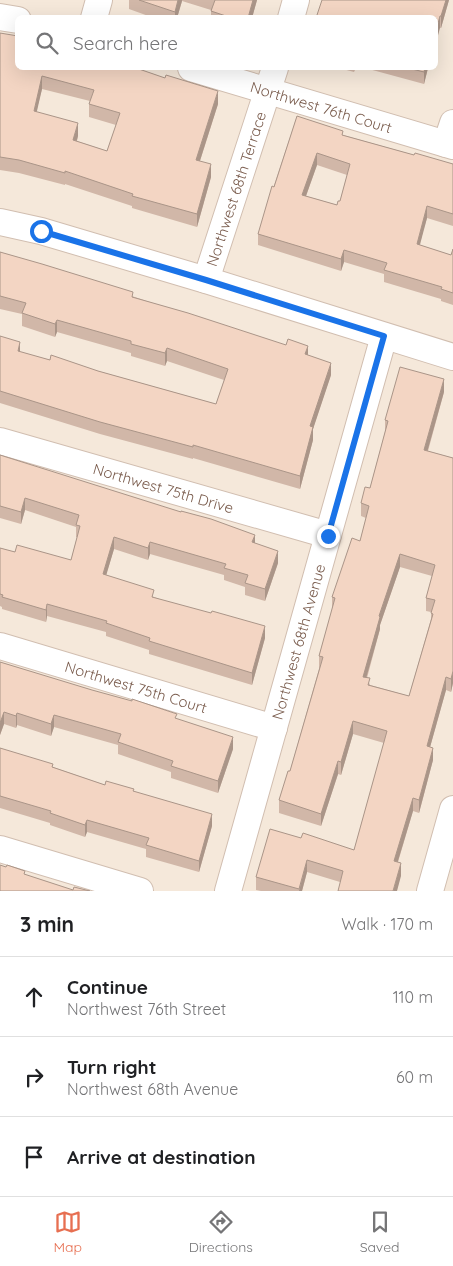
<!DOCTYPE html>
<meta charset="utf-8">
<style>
body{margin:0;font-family:Quicksand,sans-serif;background:#f6f6f6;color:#202124}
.stop{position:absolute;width:15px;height:15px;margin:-11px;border:4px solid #1a73e8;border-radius:50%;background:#fff}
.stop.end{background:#1a73e8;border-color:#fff;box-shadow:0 1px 5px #0008}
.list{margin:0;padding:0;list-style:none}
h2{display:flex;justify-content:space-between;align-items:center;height:65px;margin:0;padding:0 20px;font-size:21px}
h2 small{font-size:16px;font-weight:400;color:#757577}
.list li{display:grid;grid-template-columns:32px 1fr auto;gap:15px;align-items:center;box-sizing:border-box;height:80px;padding:0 20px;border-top:1px solid #e0e0e0}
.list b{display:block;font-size:19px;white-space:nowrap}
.list p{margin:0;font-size:16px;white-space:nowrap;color:#757577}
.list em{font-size:16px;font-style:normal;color:#757577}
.icon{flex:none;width:28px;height:28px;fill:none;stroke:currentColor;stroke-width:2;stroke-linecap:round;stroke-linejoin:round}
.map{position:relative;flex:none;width:453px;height:891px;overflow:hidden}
.search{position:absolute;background:#fff;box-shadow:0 5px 20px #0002;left:15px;right:15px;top:15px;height:55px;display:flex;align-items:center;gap:12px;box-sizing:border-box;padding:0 18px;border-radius:8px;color:#757577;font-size:19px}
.sheet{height:305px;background:#fff}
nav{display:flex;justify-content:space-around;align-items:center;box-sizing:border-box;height:70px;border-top:1px solid #e0e0e0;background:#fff;font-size:14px;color:#757577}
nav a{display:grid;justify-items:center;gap:2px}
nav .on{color:#e76f51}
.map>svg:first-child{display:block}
.residential{fill:#f5e8da;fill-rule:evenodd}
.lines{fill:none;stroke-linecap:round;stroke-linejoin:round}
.minor-casing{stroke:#d1beb0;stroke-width:28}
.minor{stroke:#fff;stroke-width:26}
.wall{fill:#d1b7a8;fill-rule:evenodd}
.shaded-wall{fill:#aa9588}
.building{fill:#f3d5c3;stroke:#aa9588;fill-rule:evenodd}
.route{stroke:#1a73e8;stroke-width:6}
.labels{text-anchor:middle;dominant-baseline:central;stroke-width:4;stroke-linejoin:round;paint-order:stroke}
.street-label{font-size:15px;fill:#7a5c4d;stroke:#fffaf3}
</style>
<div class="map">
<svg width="453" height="891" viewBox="0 0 453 891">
<rect width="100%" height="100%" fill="#fdf6ec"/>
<path class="residential" d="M 0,0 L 453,0 L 453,891 L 0,891 ZM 18,18 L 436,18 L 436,68 L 18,68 Z"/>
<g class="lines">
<g class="minor-casing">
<g id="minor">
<path d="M 0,17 L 18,20"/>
<path d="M 94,18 L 99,0"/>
<path d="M 291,18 L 296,0"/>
<path id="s1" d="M 191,68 L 453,146"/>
<path d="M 446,144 L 453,123"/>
<path d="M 0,222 L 41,231 L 206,280 L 453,357"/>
<path id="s2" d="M 206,280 L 275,68"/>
<path id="s3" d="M 0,441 L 328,535"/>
<path id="s4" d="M 0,646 L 274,728"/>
<path d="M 0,849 L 140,891"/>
<path id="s5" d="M 228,891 L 384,336"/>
<path d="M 430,891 L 453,809"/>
</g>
</g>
<use href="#minor" class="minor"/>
</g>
<g class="wall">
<path d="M 129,0 L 257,0 L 252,18 L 211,18 L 211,10 L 182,1 L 177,18 L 154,18 L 129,9 Z"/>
<path d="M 322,0 L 449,0 L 441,28 Z"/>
<path d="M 0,33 L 218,104 L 200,161 L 211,177 L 197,227 L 132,208 L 132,206 L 65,184 L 65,185 L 19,173 L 0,170 ZM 42,89 L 90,101 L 89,104 L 89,117 L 116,125 L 107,151 L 77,141 L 78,136 L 36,112 Z"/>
<path d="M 339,68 L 356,68 L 354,72 Z"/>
<path d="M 365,68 L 428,68 L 424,84 Z"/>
<path d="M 297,116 L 343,135 L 414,155 L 453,164 L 453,226 L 427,218 L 419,245 L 451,255 L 453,249 L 453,305 L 441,301 L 441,299 L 384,282 L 384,274 L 344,262 L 341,271 L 258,245 L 258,234 ZM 317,165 L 347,175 L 340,201 L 337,205 L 306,196 Z"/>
<path d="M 0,252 L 308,355 L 331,375 L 313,429 L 313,440 L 300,489 L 193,458 L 193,459 L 100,434 L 0,403 L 0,336 L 20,352 L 50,360 L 98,371 L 216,404 L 224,380 L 167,361 L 165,366 L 131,356 L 131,353 L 57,332 L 55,337 L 22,326 L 22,314 L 0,309 Z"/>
<path d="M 444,392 L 428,451 L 453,458 L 453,683 L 451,692 L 446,690 L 430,747 L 433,760 L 419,813 L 413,811 L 398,862 L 401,876 L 340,882 L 307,872 L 302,891 L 261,891 L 256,890 L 256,877 L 301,838 L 354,850 L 384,743 L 353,734 L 341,775 L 338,774 L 321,826 L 279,813 L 279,800 L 290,771 L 319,669 L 319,656 L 332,610 L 332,597 L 360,541 L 366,518 L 361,516 L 361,503 L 370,488 L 385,432 L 385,420 ZM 400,567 L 432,576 L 426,598 L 426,611 L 431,612 L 431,619 L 409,696 L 370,685 L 367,678 L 380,629 L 380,625 Z"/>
<path d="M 0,455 L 255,543 L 278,563 L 265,601 L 245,595 L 245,587 L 224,580 L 224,575 L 150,554 L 148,560 L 114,549 L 106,575 L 154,597 L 265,638 L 252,685 L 149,654 L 149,650 L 106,636 L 106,632 L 47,616 L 46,622 L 2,609 L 2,607 L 0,606 L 0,548 L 15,552 L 71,560 L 77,537 L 76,537 L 76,527 L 25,510 L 21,524 L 0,518 Z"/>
<path d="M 0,662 L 177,719 L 233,749 L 218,793 L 171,778 L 171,772 L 118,754 L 118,745 L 54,727 L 51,736 L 17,725 L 16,728 L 4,724 L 0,735 Z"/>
<path d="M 0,748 L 53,767 L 105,785 L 134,792 L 212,826 L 199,872 L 146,857 L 146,849 L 87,832 L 85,837 L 50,825 L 50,823 L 0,808 Z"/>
</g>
<g class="shaded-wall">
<path d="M 178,0 L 182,0 L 182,1 L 177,18 L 175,18 L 175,12 Z"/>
<path d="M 253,0 L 257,0 L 252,18 L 248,18 Z"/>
<path d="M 446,0 L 449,0 L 441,28 L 441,16 Z"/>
<path d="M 440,16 L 440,28 L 436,43 L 436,31 Z"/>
<path d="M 425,68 L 428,68 L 424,84 L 424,72 Z"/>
<path d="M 42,76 L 42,89 L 34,124 L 34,111 Z"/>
<path d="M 218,91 L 218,104 L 196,173 L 196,160 Z"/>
<path d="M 78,123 L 78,136 L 73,153 L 73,140 Z"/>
<path d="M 317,153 L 317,165 L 302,207 L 302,195 Z"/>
<path d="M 211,164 L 211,177 L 197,227 L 197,214 Z"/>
<path d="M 427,206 L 427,218 L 417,256 L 417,244 Z"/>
<path d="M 344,250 L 344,262 L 341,271 L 341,259 Z"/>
<path d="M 57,320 L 57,332 L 55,337 L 55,324 Z"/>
<path d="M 20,342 L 20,354 L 18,351 Z"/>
<path d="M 308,346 L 308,359 L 305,354 Z"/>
<path d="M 167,348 L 167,361 L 165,366 L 165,353 Z"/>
<path d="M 331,363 L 331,375 L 313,429 L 313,440 L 300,489 L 300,476 L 310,426 Z"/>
<path d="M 444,379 L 444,392 L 424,463 L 424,450 Z"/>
<path d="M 25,498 L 25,510 L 21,524 L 21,512 Z"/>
<path d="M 255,535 L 255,547 L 252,542 Z"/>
<path d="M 114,537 L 114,549 L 103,586 L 103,574 Z"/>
<path d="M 150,542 L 150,554 L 148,560 L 148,548 Z"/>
<path d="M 278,551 L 278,563 L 265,601 L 265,589 Z"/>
<path d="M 400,554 L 400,567 L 380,625 L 380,629 L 363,689 L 363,677 L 379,616 Z"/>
<path d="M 47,604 L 47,616 L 46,622 L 46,610 Z"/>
<path d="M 265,626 L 265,638 L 252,685 L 252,673 Z"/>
<path d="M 453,671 L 453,683 L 451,692 L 451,679 Z"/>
<path d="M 446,677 L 446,690 L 427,758 L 427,746 Z"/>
<path d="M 4,712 L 4,724 L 0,735 L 0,723 Z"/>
<path d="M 17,713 L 17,725 L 16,728 L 16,716 Z"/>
<path d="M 54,715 L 54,727 L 51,736 L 51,724 Z"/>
<path d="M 353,721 L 353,734 L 341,775 L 341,762 Z"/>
<path d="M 233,737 L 233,749 L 218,793 L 218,781 Z"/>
<path d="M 433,748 L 433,760 L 419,813 L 419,800 Z"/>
<path d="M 338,761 L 338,774 L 321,826 L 321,814 Z"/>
<path d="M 413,798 L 413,811 L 394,874 L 394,861 Z"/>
<path d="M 212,814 L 212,826 L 199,872 L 199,861 Z"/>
<path d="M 87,820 L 87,832 L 85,837 L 85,825 Z"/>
<path d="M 307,860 L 307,872 L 302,891 L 299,891 Z"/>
<path d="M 401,863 L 401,876 L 397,891 L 393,891 Z"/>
</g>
<g class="building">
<path d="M 139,0 L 178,0 L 175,12 Z"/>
<path d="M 215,0 L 253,0 L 248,18 L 232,18 L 211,11 Z"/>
<path d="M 322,0 L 446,0 L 441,16 L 440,16 L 436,31 L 436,18 L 316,18 Z"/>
<path d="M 0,33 L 18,36 L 18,68 L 136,68 L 165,78 L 166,75 L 218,91 L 196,160 L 211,164 L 197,214 L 132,196 L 133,194 L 65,171 L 65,173 L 19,160 L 0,157 ZM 42,76 L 94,90 L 89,104 L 120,113 L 107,151 L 73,140 L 78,123 L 34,111 Z"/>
<path d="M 408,68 L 425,68 L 424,72 Z"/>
<path d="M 297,116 L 343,131 L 342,135 L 414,155 L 415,153 L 453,164 L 453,214 L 427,206 L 417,244 L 451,255 L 453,249 L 453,293 L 441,289 L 442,287 L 384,270 L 387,263 L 344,250 L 341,259 L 258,234 L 272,186 L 274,187 ZM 317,153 L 350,164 L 340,201 L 338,201 L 337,205 L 302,195 Z"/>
<path d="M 0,252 L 42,264 L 133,292 L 132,297 L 188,313 L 286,345 L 288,339 L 308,346 L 305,354 L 331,363 L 310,426 L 313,427 L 300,476 L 193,445 L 193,447 L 100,422 L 0,391 L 0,336 L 20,342 L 18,351 L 50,360 L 51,355 L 98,371 L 216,404 L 228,369 L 167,348 L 165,353 L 131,344 L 131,341 L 57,320 L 55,324 L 22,313 L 26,303 L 0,296 Z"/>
<path d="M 400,367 L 444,379 L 424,450 L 453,458 L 453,671 L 451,679 L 446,677 L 427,746 L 433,748 L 419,800 L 413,798 L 394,861 L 401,863 L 393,891 L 338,891 L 343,871 L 307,860 L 299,889 L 256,877 L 270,829 L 301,838 L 303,833 L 354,850 L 387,731 L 353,721 L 341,762 L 338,761 L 321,814 L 279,800 L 288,771 L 290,771 L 323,657 L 319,656 L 335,598 L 332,597 L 352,538 L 360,541 L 369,506 L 361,503 L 365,487 L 370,488 L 388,421 L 385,420 ZM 400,554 L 435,565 L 426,598 L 435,600 L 431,613 L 433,614 L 409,696 L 368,685 L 370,678 L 363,677 L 380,617 L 379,616 Z"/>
<path d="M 0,455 L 181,512 L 181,511 L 211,519 L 255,535 L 252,542 L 278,551 L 265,589 L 245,583 L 248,575 L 224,568 L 226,564 L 150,542 L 148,548 L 114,537 L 103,574 L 154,590 L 152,597 L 211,613 L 212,611 L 265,626 L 252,673 L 149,641 L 150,638 L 106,623 L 107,621 L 47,604 L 46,610 L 2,597 L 3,595 L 0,594 L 0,548 L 15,552 L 17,545 L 71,560 L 80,526 L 76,525 L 79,515 L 25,498 L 21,512 L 0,506 Z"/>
<path d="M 0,662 L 92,690 L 132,701 L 132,699 L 177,714 L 175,718 L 233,737 L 218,781 L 171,766 L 173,761 L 118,742 L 121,734 L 54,715 L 51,724 L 17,713 L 16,716 L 4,712 L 0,723 Z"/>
<path d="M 0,748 L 53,764 L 52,767 L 105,785 L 106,781 L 134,789 L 133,791 L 212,814 L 199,861 L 146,845 L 149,838 L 87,820 L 85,825 L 50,813 L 51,811 L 0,796 Z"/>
<path d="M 0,865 L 6,867 L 7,865 L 25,871 L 24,874 L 73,890 L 74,887 L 90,891 L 0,891 Z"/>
</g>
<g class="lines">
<path class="route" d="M 41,231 L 206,280 L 384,336 L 328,536"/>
</g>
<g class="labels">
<g class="street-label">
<text stroke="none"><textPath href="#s1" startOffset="136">Northwest 76th Court</textPath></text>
<text stroke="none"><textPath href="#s2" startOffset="96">Northwest 68th Terrace</textPath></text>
<text stroke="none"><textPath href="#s3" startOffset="170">Northwest 75th Drive</textPath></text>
<text stroke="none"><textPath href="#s5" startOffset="259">Northwest 68th Avenue</textPath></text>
<text stroke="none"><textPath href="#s4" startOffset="142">Northwest 75th Court</textPath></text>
</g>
</g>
</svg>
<div class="stop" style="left:41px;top:231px"></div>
<div class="stop end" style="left:328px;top:536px"></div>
<div class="search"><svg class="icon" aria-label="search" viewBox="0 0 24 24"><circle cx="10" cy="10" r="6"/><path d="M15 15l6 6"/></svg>Search here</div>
</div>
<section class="sheet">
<h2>3 min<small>Walk · 170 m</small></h2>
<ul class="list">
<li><svg class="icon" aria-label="ahead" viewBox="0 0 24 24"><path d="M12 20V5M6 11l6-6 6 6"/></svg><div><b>Continue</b><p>Northwest 76th Street</p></div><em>110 m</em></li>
<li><svg class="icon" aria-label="right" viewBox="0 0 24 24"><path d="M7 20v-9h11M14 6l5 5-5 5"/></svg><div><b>Turn right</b><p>Northwest 68th Avenue</p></div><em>60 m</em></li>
<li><svg class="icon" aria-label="arrive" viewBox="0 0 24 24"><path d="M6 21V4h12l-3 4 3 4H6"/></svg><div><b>Arrive at destination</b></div></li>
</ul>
</section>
<nav>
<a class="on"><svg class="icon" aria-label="map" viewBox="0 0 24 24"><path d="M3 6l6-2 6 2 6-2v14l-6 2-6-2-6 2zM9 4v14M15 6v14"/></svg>Map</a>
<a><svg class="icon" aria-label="directions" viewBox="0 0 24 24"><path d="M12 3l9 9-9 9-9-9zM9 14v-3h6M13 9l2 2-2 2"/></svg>Directions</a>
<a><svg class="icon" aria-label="saved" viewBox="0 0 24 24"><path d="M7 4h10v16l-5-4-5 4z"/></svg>Saved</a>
</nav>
